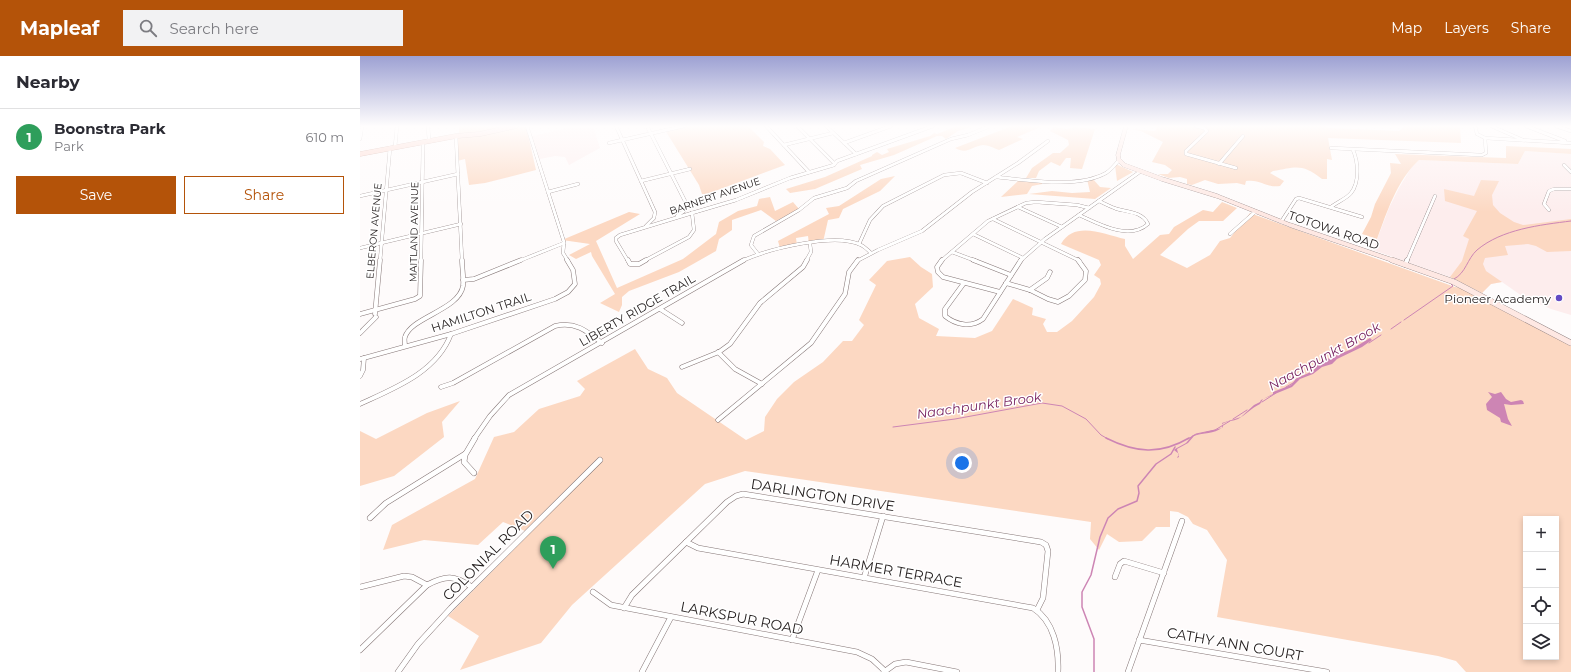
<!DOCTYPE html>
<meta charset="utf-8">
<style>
body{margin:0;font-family:Montserrat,sans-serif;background:#f2f2f3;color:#2b2b33}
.controls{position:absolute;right:12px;bottom:12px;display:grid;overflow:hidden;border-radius:0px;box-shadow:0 2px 6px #0003}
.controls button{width:36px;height:36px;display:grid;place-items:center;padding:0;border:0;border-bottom:1px solid #e1e1e2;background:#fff;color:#2b2b33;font:20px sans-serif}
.you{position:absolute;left:602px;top:407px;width:14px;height:14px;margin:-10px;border:3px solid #fff;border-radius:50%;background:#1a73e8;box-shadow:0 0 0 6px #1a73e833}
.badge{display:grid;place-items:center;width:26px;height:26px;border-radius:50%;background:#b45309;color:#fff;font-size:13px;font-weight:700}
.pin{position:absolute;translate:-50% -33px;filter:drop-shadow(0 1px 2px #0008)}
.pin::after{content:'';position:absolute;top:21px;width:14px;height:12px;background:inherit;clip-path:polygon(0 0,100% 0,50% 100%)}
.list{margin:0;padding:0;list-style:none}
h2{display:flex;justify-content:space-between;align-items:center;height:52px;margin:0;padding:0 16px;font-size:17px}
h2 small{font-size:13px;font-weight:400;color:#7c7c81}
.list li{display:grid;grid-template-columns:26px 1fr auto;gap:12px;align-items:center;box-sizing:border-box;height:56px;padding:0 16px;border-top:1px solid #e1e1e2}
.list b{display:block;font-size:15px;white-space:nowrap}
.list p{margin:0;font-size:13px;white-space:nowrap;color:#7c7c81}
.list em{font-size:13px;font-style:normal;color:#7c7c81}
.actions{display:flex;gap:8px;padding:12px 16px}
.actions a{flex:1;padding:9px 0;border:1px solid #b45309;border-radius:0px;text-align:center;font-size:14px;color:#b45309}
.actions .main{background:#b45309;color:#fff}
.icon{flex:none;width:22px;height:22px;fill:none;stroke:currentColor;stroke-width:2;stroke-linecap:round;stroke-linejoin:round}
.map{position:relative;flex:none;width:1211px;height:616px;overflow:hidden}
header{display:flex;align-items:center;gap:24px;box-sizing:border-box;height:56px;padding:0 20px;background:#b45309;color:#fff}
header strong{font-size:19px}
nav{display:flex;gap:22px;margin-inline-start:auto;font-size:14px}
.search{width:280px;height:36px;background:#f2f2f3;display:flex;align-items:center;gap:10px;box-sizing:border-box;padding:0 14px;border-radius:0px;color:#7c7c81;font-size:15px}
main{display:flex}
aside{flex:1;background:#fff}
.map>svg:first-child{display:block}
.built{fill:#fdeded}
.green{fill:#fcd8c2;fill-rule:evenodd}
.water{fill:#cd85b4}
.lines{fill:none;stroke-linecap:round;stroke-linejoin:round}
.stream-far1{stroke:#cd85b4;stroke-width:1}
.stream{stroke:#cd85b4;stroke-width:1.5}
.minor-far2-casing{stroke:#857676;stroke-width:3.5}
.minor-far1-casing{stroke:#857676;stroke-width:5}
.minor-casing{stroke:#857676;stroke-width:6}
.secondary-far1-casing{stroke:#857676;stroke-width:4.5}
.secondary-casing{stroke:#857676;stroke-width:6}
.primary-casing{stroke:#af7f73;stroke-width:5}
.minor-far2{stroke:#fff;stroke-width:3}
.minor-far1{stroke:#fff;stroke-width:4}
.minor{stroke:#fff;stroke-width:5}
.secondary-far1{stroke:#fee8e3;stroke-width:4}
.secondary{stroke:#fee8e3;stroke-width:5.5}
.primary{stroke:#fcd2c7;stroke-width:4.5}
.poi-dot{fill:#624bc4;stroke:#fff;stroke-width:1.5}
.labels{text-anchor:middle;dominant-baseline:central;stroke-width:3;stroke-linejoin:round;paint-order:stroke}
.far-street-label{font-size:10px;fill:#231d1d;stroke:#fff}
.street-label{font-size:12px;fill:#231d1d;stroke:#fff}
.poi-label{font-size:12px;fill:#231d1d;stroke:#fff;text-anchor:end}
.water-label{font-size:13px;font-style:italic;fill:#782360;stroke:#fff}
.near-street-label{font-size:14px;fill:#231d1d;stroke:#fff}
</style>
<header>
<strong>Mapleaf</strong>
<div class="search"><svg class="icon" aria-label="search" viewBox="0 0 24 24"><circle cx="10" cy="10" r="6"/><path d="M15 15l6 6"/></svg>Search here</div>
<nav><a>Map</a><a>Layers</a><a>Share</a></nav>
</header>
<main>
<aside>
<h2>Nearby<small></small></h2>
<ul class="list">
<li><span class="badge" style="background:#2e9e5b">1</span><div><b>Boonstra Park</b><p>Park</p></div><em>610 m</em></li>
</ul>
<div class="actions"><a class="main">Save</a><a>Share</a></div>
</aside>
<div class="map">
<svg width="1211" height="616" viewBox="0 0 1211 616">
<rect width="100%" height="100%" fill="#fefbfb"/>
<g class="built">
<path d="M 216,70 L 233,70 L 240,92 L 209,109 L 205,101 L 195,100 L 180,103 L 170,89 L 168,81 Z"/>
<path d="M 1165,95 L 1211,98 L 1211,259 L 1191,253 L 1162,240 L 1142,226 L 1131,228 L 1122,237 L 1090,221 L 1013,194 L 1029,152 L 1039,132 L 1051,112 L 1059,104 L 1158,108 Z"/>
</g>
<g class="green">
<path d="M 99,70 L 149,70 L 116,77 L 99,77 Z"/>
<path d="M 166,70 L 176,114 L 125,127 L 109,129 L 105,103 L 97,105 L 96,82 L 118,80 Z"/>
<path d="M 323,70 L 388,70 L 404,86 L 403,90 L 410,93 L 425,109 L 347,138 L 342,138 L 339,129 L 305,74 Z"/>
<path d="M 597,70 L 614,70 L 598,75 L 586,83 L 582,80 L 577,80 L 534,99 L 500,109 L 502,113 L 455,133 L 430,137 L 426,133 L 465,121 L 512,100 L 512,99 L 517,96 L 522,99 L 529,96 L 527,93 L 570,80 L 574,77 L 577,78 Z"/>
<path d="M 652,70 L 683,70 L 657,81 L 663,83 L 639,94 C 634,92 628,89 623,89 C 612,90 608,99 595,92 Z"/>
<path d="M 690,70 L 707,73 L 714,71 L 735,73 L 722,113 L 710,112 L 711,102 L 706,102 L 700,110 L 691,106 L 679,115 L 676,122 L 666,122 L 672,112 L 693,97 L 700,97 L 709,89 L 708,84 L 690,75 L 693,72 Z"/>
<path d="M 794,70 L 826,70 L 841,72 L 842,70 L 964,70 L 969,72 L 1039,75 L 1044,70 L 1100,70 L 1101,87 L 968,82 L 972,104 L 967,103 L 967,123 L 962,123 C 942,107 936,111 913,115 L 910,117 L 924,125 L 920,130 C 905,132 902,123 886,125 L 885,129 L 877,127 L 858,128 L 845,124 L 832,129 L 827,128 L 827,123 L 820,121 L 809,122 L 798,118 L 808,118 L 812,114 L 805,109 L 792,106 L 803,86 L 781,75 L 771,73 L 795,75 L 797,72 Z"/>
<path d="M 1146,90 L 1211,93 L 1211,98 L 1165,95 L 1158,108 L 1059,104 C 1037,124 1027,156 1017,183 L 1002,178 L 1011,161 L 1015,148 L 1031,117 L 1030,107 L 1041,108 L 1035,98 L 1146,102 Z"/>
<path d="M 755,109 L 758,109 L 773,116 L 757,125 Z"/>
<path d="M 535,120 L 520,135 L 483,153 L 479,162 L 468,164 L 463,186 L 449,188 L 448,180 L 436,182 L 437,190 L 420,192 L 418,185 L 469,158 L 466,152 L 479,150 L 521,123 Z"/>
<path d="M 732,122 L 740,131 L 751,132 L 735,143 L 669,138 L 692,135 L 712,137 L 730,136 L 727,123 Z"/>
<path d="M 659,124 L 682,126 L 682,128 L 672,130 L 667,138 L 641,141 Z"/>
<path d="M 1121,124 L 1139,125 L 1132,139 L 1133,149 L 1140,157 L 1154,166 L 1163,169 L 1211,163 L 1211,195 L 1187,196 L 1176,190 L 1168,188 L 1145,190 L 1148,199 L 1125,202 L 1123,208 L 1126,215 L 1142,226 L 1131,228 L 1122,237 L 1090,221 L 1102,205 L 1109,183 L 1103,180 L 1117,155 L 1085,145 L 1084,133 L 1114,140 Z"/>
<path d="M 410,141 L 415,155 L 433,146 L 439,153 L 416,165 L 401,154 L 372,164 L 372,174 L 359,183 L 356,195 L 319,216 L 269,235 L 262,241 L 262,249 L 259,256 L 240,247 L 255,238 L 232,200 L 231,196 L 216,203 L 209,199 L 230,188 L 202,184 L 269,156 L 280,158 L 236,185 L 257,232 L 323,203 L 356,178 L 359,166 L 378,155 L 397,150 L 399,143 Z"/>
<path d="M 862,146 L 877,152 L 863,165 L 839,165 L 828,173 L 800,199 L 827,212 L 850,199 L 860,185 L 870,182 L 890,157 L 1095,231 L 1103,232 L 1211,289 L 1211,616 L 1106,616 L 1096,605 L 1078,600 L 857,561 L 867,504 L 847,474 L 833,468 L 828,461 L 818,456 L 810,455 L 810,471 L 796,471 L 782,485 L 759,486 L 747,478 L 739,494 L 730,483 L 731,466 L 385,415 L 345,428 L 212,549 L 181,587 L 100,614 L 119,580 L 88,560 L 170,477 L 143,466 L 118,489 L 64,484 L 23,494 L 32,469 L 115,423 L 134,381 L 154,376 L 179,353 L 220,340 L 225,333 L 217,325 L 275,293 L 288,313 L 307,322 L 317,337 L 386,384 L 404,375 L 405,361 L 417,343 L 434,326 L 463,306 L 483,285 L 492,285 L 504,269 L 499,264 L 516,229 L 509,224 L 527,205 L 550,201 L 561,211 L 572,218 L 573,231 L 555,248 L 559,262 L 579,273 L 576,280 L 615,282 L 632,275 L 653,243 L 673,252 L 672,259 L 686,263 L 683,268 L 687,276 L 697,276 L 712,265 L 734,241 L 741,228 L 740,223 L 734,219 L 741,209 L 739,204 L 701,188 C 714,164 744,178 765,183 L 765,190 L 773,203 L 800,179 L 809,178 L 814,171 L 843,154 L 853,156 ZM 1166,463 L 1196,463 L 1196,601 L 1166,601 Z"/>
<path d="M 100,345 L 82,366 L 84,381 L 34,420 L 0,430 L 0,375 L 16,383 L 67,357 Z"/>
</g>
<g class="water">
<path d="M 1010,282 L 1012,284 L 1002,291 L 977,303 L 972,308 L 962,311 L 953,318 L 940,323 L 932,331 L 903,343 L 900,348 C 891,352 886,359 878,363 C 873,365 868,365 864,367 L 862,368 L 863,371 C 853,379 844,376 834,380 L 828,387 L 817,393 L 819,401 L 817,402 L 819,398 L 814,394 L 815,393 L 826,387 L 833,379 L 862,372 L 862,367 L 881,361 L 894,349 L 900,346 L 901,344 L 913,338 L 913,336 L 931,329 L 935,324 C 932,322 930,320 926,319 L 933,323 L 935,323 L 953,315 L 960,306 L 992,293 Z"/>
<path d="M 1128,336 L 1135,338 L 1141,336 L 1146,343 L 1151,346 L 1161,344 L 1163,345 L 1164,348 L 1151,349 L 1144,348 L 1148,363 L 1152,370 L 1141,366 L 1140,362 L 1127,354 L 1126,348 L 1132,341 Z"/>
</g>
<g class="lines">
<g class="stream-far1">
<path d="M 1094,223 C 1106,217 1107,203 1117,194 C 1142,173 1180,169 1211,165"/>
<path d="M 1044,264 L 1093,230 L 1091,228"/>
<path d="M 1031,273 L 1041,266"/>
<path d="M 1009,287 L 1021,279"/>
<path d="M 926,331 L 933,327"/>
<path d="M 902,346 L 916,337"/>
<path d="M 873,363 L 887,354"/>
<path d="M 533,371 L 595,363 L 682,347 L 702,350 L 726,363 L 741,379 L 748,383"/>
<path d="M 828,383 L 836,378 L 855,374 L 870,365"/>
</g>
<g class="stream">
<path d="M 746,382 C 776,397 800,399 829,382"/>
<path d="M 734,616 L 734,583 L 722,551 L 722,536 L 731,519 L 740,481 L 748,462 L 758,453 L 777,445 L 779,437 L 778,430 L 796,408 L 811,398 L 815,391"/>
</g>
<g class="minor-far2-casing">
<g id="minor-far2">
<path d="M 68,70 L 69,85"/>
<path d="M 167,70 L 204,186 L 203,197 L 208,205"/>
<path d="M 256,70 L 295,156 L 294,162 L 286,170"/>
<path d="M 287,70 L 326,147 L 324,155 L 317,160"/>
<path d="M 406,70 L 449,116"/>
<path d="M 437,70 L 474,107"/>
<path d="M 466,70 L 496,98"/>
<path d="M 836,70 L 844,72 L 847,75 L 826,95 L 826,98 L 876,112"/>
<path d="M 1115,70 L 1117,78 L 1125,82 L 1211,87"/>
<path d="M 1131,70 L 1163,84"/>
<path d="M 1166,70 L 1205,85"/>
<path d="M 1196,70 L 1211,75"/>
<path d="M 96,80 L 102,205"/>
<path d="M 0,83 L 2,70"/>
<path d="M 249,87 L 324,70"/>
<path d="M 484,87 L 531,70"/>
<path d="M 424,89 L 473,77"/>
<path d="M 35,91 L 37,70"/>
<path d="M 971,92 L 1122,99 L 1126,97 L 1125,82"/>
<path d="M 859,108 L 883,80"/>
<path d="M 1204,109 L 1211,116"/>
<path d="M 636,121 C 668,124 717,133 746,117 C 751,114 755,109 759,104"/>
<path d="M 281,125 L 330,113"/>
<path d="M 188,136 L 218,128"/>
<path d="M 0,140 L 98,118"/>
<path d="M 658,151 L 702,171"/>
<path d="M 971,151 C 977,146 986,143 991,137 C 1000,126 998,105 993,94"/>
<path d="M 1189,154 L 1184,148 L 1189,135 L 1194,133 L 1211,133"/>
<path d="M 332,157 L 376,144 L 430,122 L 474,109 L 477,105 L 573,70"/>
<path d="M 719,159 C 739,168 769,185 788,168 C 783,156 768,156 757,153 C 751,151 745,148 739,145"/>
<path d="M 633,163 L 720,205"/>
<path d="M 921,166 L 936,143 L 939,142 L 1002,161"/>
<path d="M 613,178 L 663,202"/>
<path d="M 870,178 L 895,156"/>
<path d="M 499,188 L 510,164 L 523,150 L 584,119 L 601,117 L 627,127"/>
<path d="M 0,192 L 101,168"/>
<path d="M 592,196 L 616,205"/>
<path d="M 398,198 L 391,189 L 394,180 L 439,154 L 454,142 L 487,132 L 496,125 L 591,83 L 608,79 L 630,70"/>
<path d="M 20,205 L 30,92"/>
<path d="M 61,205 L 63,86"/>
<path d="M 159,205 L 204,187"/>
<path d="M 268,205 L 256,185 L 256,182 L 260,179 L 332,157"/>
<path d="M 284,205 L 329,181 L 334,174 L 332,157"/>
<path d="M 382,205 C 408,193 475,176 501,189 C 505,191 508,194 511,197"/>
<path d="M 446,205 L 451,196 L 450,188"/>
<path d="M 497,205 L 518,194 L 562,175 L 612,136 L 658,107 L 688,85"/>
<path d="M 581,205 L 628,165 L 666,147 L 676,146 L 717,149 L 729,152"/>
<path d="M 660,205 L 685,183 L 781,115"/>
<path d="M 1047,205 L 1075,140"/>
</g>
</g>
<g class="minor-far1-casing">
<g id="minor-far1">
<path d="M 268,204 L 270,208 L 279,208 L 286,204"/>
<path d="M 582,204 L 577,211 L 578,216 L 583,221 L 640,236"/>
<path d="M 613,204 L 651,219"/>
<path d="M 1045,209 L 1047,204"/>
<path d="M 103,224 L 114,223 L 161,204"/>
<path d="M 604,227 L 585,253 L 585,260 C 596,269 611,272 623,263 L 661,204"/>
<path d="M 646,227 L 670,234 L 688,243 L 698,246 L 709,240 L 725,224 L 726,215 L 718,204"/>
<path d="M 670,234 L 687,222 L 690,216"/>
<path d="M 300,253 L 322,267"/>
<path d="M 0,258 L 55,243 L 60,240 L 61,204"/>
<path d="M 15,258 L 20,204"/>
<path d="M 0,277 L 16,261"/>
<path d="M 45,290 C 45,287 44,283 45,281 C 51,261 99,254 103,230 C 104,222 102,212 102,204"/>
<path d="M 358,296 L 375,313 L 402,328"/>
<path d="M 0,303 L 91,278 L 195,243 L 208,236 L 215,228 L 213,214 L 207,204"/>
<path d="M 322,311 L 359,296 L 370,288 L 400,247 L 443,211 L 447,204"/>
<path d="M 0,320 L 3,314 L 4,302"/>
<path d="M 81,331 L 93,327 L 195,270 C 215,265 227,275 242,287"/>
<path d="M 0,348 C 35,332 77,316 91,278"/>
<path d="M 358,364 L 451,287 L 485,238 L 489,216 L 498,204"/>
<path d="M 114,383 L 130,360 L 149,339 L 384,204"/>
</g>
</g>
<g class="minor-casing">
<g id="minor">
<path d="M 114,417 L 104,406 L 105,399 L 115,382"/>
<path d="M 10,462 L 26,447 L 105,398"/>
<path d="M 326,486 L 338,492 L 673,552 C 694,565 699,593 698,616"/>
<path d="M 755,521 L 760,508 L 764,505 L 804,517"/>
<path d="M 504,522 L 523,460"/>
<path d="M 0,531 L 44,520 L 52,521 L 67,529 C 86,519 94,519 112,531"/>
<path d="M 233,536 L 251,549 L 497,596 L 512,603 L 525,615"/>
<path d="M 264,552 L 272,539 L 367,446 L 376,440 L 383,438 L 681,486 L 686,489 L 688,495 L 683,542 L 677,554"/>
<path d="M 432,584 L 458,514"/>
<path d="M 779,584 L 967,616"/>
<path d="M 0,594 L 67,529"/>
<path d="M 38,616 L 58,588 L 91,552 L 240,404"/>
<path d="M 282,616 L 311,561"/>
<path d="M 524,616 L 535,608 L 546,606 L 597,616"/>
<path d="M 768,616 L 822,465"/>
</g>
</g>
<g class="secondary-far1-casing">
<path id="secondary-far1" d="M 766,70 L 758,99 L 759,104 L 764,109 L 802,123 L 857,140 L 930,169 L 1035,205"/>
</g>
<g class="secondary-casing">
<path id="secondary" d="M 1032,204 L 1094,226 L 1211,287"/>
</g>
<g class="primary-casing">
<path id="primary" d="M 0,98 L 96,80 L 120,78 L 156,70"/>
</g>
<use href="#minor-far2" class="minor-far2"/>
<use href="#minor-far1" class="minor-far1"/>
<use href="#minor" class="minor"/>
<use href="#secondary-far1" class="secondary-far1"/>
<use href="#secondary" class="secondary"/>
<use href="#primary" class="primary"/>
</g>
<linearGradient id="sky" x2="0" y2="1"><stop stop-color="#9da1d3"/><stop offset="0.45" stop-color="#fffdfd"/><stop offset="1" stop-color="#fffdfd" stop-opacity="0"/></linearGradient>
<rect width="1211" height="156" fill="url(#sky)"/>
<circle class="poi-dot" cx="1199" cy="242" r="4"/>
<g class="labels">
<g class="far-street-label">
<text transform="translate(355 140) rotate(-19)">BARNERT AVENUE</text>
<text transform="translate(14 175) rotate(-85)">ELBERON AVENUE</text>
<text transform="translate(54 176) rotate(-89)">MAITLAND AVENUE</text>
</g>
<g class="street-label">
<text transform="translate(974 174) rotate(19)">TOTOWA ROAD</text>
<text transform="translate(277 254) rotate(-30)">LIBERTY RIDGE TRAIL</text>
<text transform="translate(121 256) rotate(-18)">HAMILTON TRAIL</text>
</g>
<g class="poi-label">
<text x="1191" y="242">Pioneer Academy</text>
</g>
<g class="water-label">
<text transform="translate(964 300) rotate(-29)">Naachpunkt Brook</text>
<text transform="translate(619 349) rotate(-8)">Naachpunkt Brook</text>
</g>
<g class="near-street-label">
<text transform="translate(463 439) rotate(9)">DARLINGTON DRIVE</text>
<text transform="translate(128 499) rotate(-45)">COLONIAL ROAD</text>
<text transform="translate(536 515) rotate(10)">HARMER TERRACE</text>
<text transform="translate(382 562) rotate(11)">LARKSPUR ROAD</text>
<text transform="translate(875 588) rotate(10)">CATHY ANN COURT</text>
</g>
</g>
</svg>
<div class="controls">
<button>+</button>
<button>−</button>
<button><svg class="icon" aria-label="locate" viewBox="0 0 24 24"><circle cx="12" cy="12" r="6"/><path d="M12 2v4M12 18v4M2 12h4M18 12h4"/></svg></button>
<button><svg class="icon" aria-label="layers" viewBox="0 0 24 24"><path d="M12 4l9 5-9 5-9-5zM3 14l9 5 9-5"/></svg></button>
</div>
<div class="you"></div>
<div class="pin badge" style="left:193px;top:513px;background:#2e9e5b">1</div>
</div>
</main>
